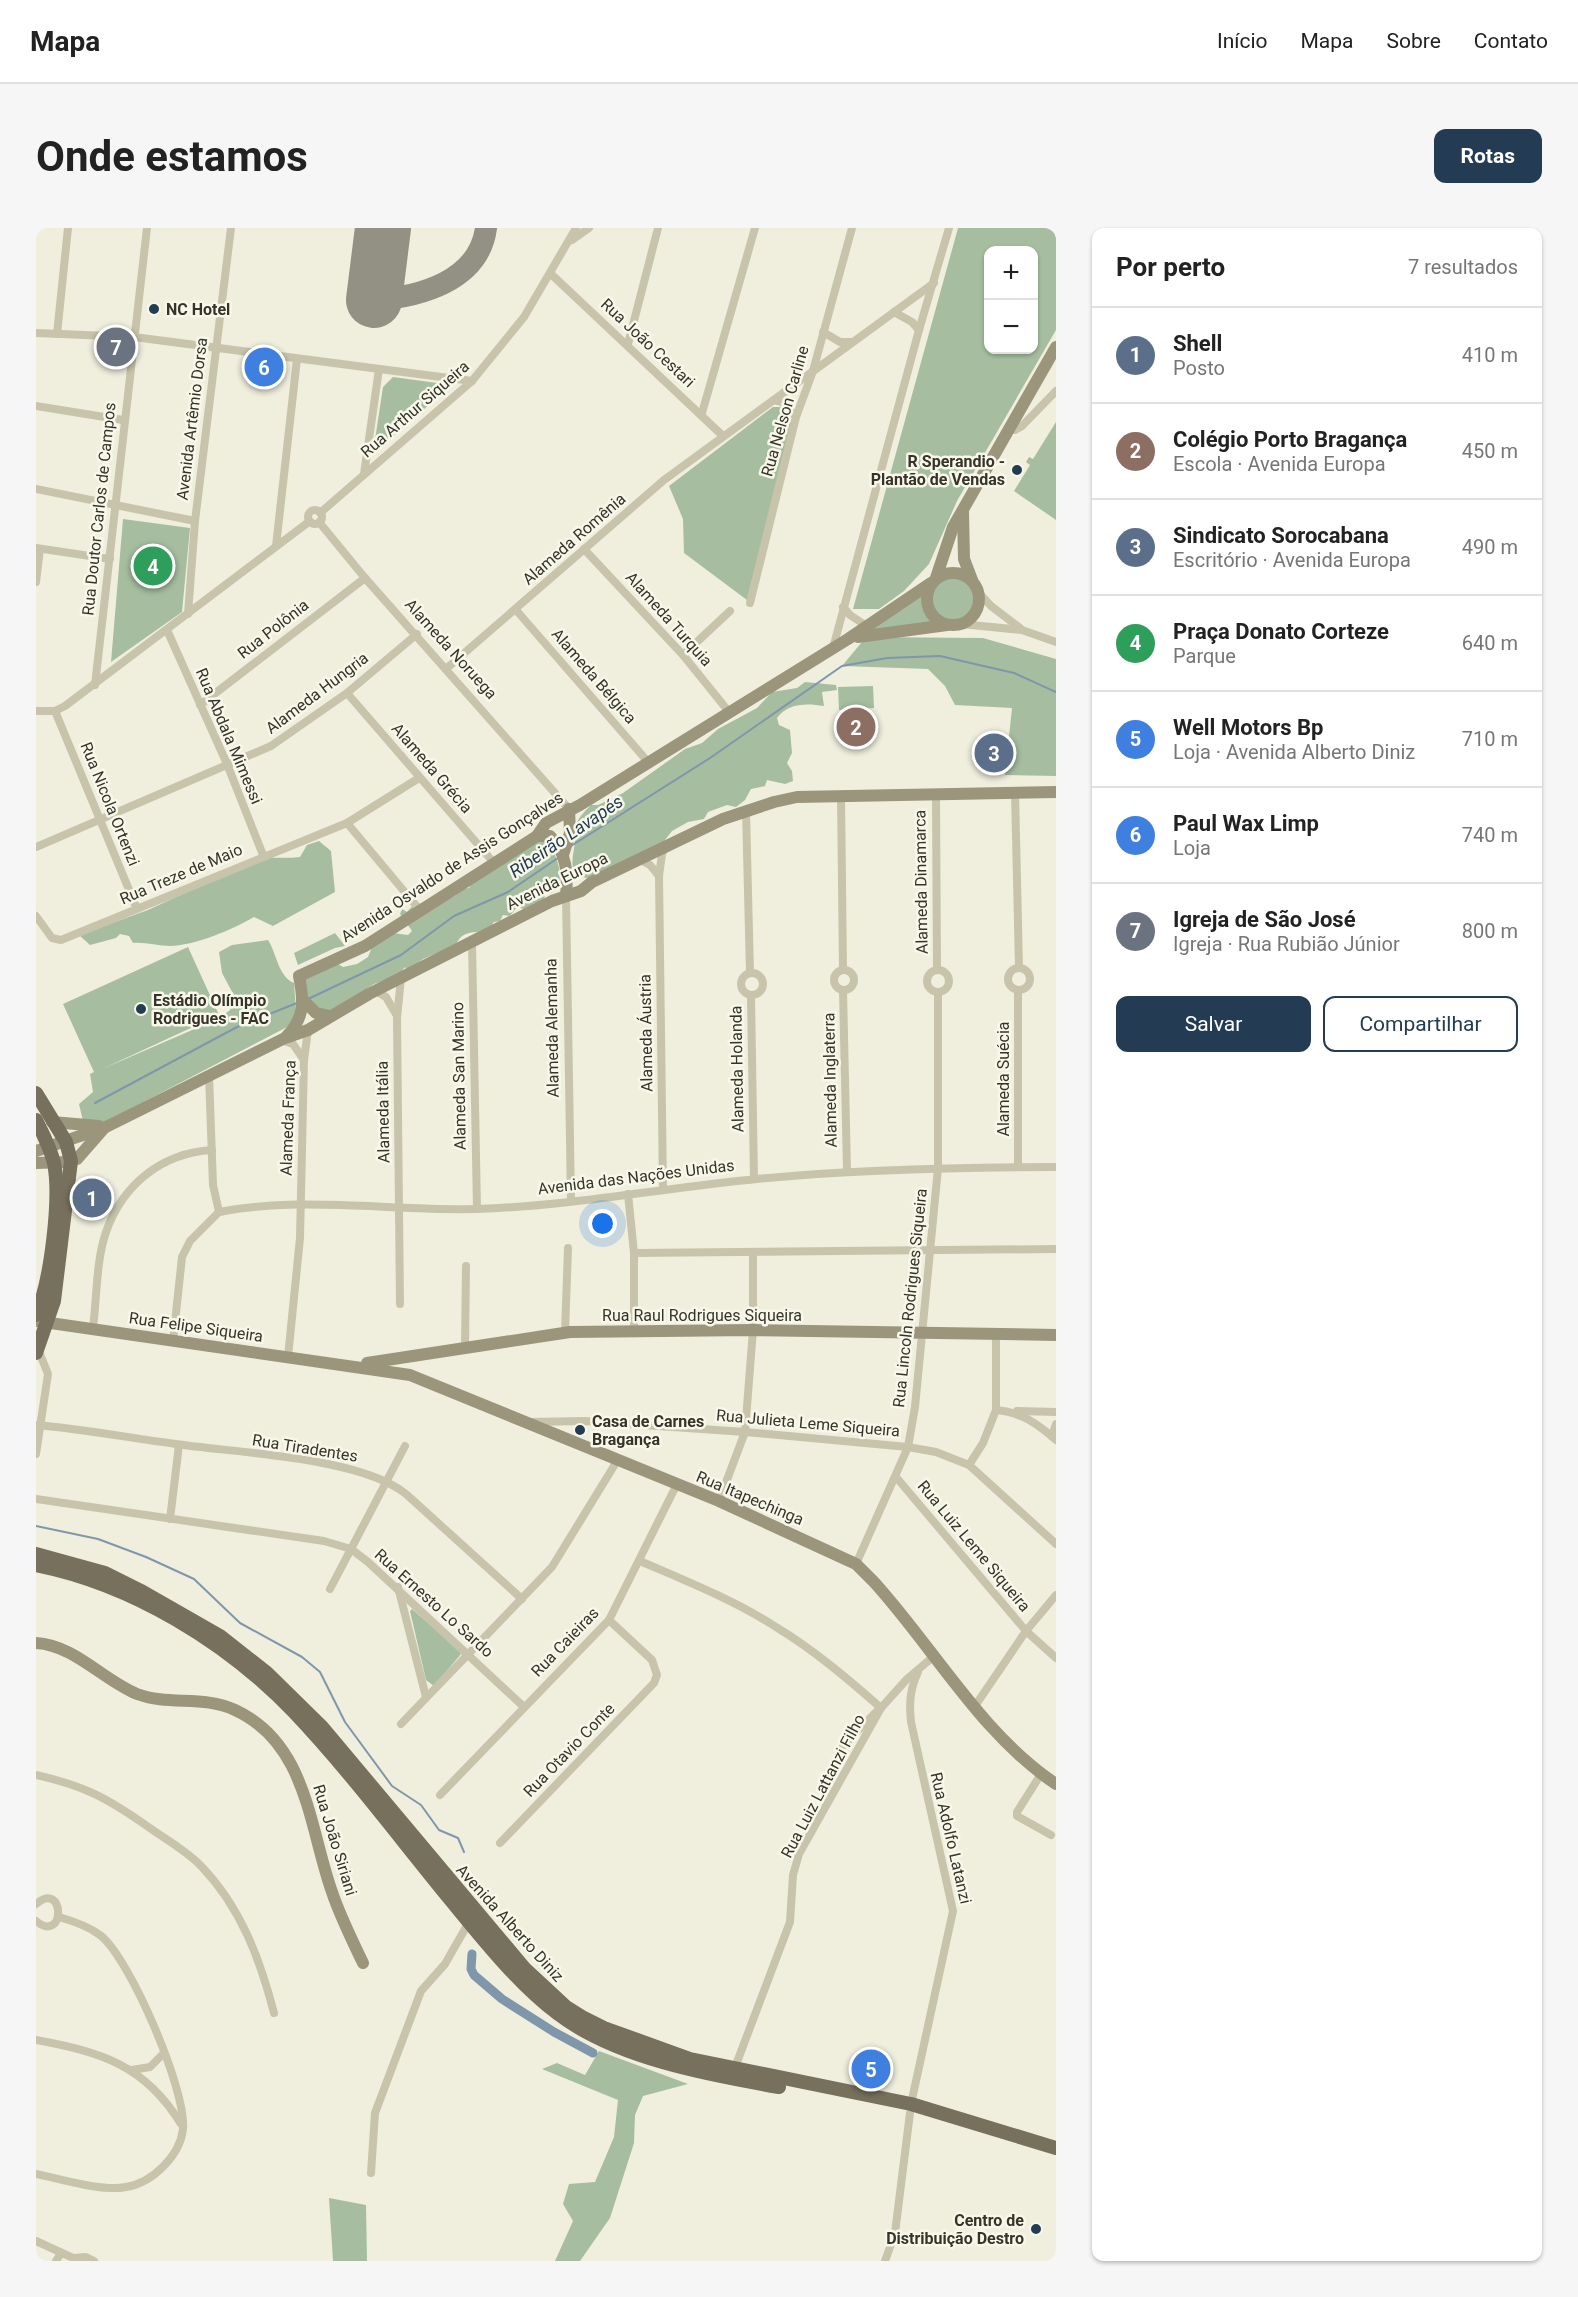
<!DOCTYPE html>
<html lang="pt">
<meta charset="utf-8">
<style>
body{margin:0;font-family:Roboto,sans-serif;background:#f6f6f6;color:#222}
.controls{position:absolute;right:18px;top:18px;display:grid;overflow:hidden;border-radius:12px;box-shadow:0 2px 4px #0004}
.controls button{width:54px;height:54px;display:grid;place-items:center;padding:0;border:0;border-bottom:2px solid #e0e0e0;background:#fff;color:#222;font:30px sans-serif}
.you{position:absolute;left:567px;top:996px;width:21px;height:21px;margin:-15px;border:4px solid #fff;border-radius:50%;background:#1a73e8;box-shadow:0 0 0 9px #1a73e833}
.badge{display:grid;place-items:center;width:39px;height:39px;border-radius:50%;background:#233b53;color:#fff;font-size:20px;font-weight:700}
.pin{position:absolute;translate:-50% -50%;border:3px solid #fff;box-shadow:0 2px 6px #0006}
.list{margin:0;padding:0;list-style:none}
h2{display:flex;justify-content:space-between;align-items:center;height:78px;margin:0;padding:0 24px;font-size:26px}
h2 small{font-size:20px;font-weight:400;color:#767676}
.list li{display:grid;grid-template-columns:39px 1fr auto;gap:18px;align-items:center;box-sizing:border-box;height:96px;padding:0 24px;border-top:2px solid #e0e0e0}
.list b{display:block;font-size:22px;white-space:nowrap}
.list p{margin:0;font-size:20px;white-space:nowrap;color:#767676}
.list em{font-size:20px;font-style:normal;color:#767676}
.actions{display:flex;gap:12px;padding:18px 24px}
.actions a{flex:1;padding:14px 0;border:2px solid #233b53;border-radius:12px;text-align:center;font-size:21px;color:#233b53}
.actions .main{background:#233b53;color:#fff}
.map{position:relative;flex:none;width:1020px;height:2033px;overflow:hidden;border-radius:12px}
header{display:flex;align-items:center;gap:36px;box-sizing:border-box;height:84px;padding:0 30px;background:#fff;border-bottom:2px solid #e0e0e0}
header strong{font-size:28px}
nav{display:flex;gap:33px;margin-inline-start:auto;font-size:21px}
.intro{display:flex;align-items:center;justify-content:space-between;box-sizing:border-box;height:144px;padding:0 36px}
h1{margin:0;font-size:42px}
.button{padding:15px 27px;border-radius:12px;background:#233b53;color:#fff;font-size:21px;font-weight:700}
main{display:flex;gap:36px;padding:0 36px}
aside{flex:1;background:#fff;border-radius:12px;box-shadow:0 2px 4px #0004}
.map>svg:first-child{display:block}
.green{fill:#a6be9f;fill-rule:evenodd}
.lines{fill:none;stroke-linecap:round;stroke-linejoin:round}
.stream{stroke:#7f96ab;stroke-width:2}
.canal{stroke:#7f96ab;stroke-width:9}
.taxiway{stroke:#939184;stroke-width:22}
.runway{stroke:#939184;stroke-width:56}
.street{stroke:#c7c4ab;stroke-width:8}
.secondary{stroke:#9b957c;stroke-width:12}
.primary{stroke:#76705c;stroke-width:14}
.poi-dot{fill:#233b53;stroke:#f8f8ea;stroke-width:2}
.labels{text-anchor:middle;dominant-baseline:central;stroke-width:5;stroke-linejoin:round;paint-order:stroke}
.poi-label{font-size:16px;font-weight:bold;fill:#363329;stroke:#f8f8ea;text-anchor:start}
.street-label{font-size:16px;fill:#363329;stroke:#f8f8ea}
.water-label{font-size:18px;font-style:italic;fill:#233b53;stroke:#f8f8ea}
</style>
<header>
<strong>Mapa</strong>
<nav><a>Início</a><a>Mapa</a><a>Sobre</a><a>Contato</a></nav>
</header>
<div class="intro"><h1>Onde estamos</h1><a class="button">Rotas</a></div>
<main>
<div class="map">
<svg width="1020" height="2033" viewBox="0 0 1020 2033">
<rect width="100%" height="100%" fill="#f0efde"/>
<g class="green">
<path d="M 922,0 L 1020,0 L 1020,102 L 921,273 L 893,336 L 868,363 L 843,381 L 817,381 ZM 998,22 L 998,122 L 952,122 L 952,22 Z"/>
<path d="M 357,149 L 416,157 L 337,225 L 347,159 Z"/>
<path d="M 737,179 L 746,179 L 756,194 L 711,372 L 648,325 L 647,291 L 633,258 Z"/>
<path d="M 1020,194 L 1020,292 L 978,263 L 994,237 L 990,234 L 993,229 L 997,231 Z"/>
<path d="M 87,291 L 154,300 L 146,384 L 75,434 Z"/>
<circle cx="916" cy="370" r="22"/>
<path d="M 886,368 L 889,384 L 897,394 L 829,404 Z"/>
<path d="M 830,409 L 947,410 L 1020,431 L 1020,548 L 969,547 L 976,480 L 919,477 L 909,458 L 892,441 L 806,438 Z"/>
<path d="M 769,454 L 800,457 L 801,462 L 786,464 L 788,478 C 770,475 752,475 741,490 L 743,497 L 754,502 L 756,525 L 751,535 L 756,543 L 757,553 L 749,556 L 731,552 L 729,558 L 715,561 L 709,572 L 700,579 L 691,577 L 672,584 L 668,591 L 652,594 L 636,603 L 622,621 L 551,650 C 528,647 539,626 539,611 C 539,605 537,602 540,596 C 543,589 549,583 555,577 L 562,577 L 587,565 L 649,521 L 666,515 L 682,501 L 721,480 L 736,464 L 761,460 Z"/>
<path d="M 837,458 L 838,480 L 803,482 L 802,459 Z"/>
<path d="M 505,609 L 522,624 L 519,627 C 525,641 529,665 509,666 L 508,673 L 503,676 L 498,675 L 497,680 L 491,682 L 481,679 L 474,688 L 467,687 L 464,693 L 458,694 L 452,702 C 439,706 426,701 420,717 L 387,731 L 371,743 L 369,739 L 363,747 L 338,756 L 303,780 L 277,788 L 267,752 L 302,736 L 307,739 L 321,736 L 332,729 L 336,719 L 357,705 L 372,707 L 376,703 L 364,686 L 366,681 L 371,684 L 379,675 L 387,676 L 419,668 L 423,661 L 433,660 L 436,655 L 485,625 Z"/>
<path d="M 283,613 L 295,623 L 299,664 L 237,698 L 218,689 C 195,702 161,717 134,718 C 122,718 109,714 97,715 L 93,708 L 84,706 L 80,710 L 54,717 L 43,707 L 112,682 L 220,632 C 234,628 249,631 264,629 L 271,617 Z"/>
<path d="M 299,705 L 309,718 L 299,720 L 262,737 L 258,725 Z"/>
<path d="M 232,712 C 241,726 242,748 258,755 L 260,782 L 255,797 L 71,893 L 47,893 L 43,876 L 57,864 L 54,846 L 58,844 L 27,776 L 152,719 L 183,787 L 66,841 L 177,793 L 193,783 L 201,773 L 186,745 L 183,724 L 196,717 Z"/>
<path d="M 376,1381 L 423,1422 L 425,1426 L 398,1458 L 390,1452 L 374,1383 Z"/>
<path d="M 563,1823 L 652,1856 L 607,1868 L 599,1887 L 598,1915 L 574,1990 L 544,2033 L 519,2033 L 537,1993 L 527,1976 L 533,1956 L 559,1954 L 578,1909 L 582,1872 L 506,1841 L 521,1835 L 549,1847 Z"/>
<path d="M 293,1970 L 330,1977 L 331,2033 L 297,2033 Z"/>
</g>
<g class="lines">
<g class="stream">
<path d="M 535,618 L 674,530 L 806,438 L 851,430 L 904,428 L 978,445 L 1020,464"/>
<path d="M 272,771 L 365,727 L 418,688 L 472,664 L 522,630"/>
<path d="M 59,875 L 201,799 L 261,775"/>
<path d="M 0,1298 L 62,1311 L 110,1329 L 158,1351 L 204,1395 L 266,1429 L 284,1444 L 309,1494 L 356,1558 L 385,1577 L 403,1602 L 422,1610 L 428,1624"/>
</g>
<path class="canal" d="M 436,1726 L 435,1741 L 438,1747 L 466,1771 L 518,1804 L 557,1825"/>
<path class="taxiway" d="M 338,72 C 384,69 443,53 450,0"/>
<path class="runway" d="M 338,72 L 347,0"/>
<g class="street">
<path d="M 536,12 L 553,0"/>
<path d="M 515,46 L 687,208"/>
<path d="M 858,84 L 876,94 L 883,102"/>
<path d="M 787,104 L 804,114 L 816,114"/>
<path d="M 0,105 L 98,109 L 436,153"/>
<path d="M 21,106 L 32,0"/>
<path d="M 592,116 L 622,0"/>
<path d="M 738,172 L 746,174 L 760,189"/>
<path d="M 0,178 L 87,192"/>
<path d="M 666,185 L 719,0"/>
<path d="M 973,200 L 979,202 L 986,198 L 1020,163"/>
<path d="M 328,246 L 343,141"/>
<path d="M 0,261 L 159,293"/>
<circle cx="279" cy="289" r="7"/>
<path d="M 284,285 L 436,153 L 488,89 L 540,0"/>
<path d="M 283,294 L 329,350 L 533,581"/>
<path d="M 240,318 L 261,131"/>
<path d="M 0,320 L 74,331"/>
<path d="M 548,321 L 647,427 L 693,484"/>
<path d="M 0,354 L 4,321"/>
<path d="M 943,365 L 955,378 L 984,400"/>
<path d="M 714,375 L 760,189 L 777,143 L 816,0"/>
<path d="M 807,379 L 814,387 L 832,399"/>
<path d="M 480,382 L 613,535"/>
<path d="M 152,386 L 159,293 L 195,0"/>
<path d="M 925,396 L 986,402 L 1020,414"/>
<path d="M 131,402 L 191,536 L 227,627"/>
<path d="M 797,420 L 883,102 L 913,0"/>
<path d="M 647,427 L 694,383"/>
<path d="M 411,440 L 628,252 L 898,55"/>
<path d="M 59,457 L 111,0"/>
<path d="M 311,465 L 458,635"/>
<path d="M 164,477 L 329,350"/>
<path d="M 0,483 L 19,483 L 29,478 L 274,293"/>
<path d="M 19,483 L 101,681"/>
<path d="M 979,564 L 983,740"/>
<path d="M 900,567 L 901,742"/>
<path d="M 805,568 L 807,742"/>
<path d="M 710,583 L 714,745"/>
<path d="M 311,595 L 383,681"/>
<path d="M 0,619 L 235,518 L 311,465 L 381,406"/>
<path d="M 604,632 L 614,637 L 623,648"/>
<path d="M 530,668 L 535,973"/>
<path d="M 0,688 L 16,710 L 25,712 L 311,595 L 383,550"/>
<path d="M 436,714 L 441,981"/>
<circle cx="983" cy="751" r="11"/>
<circle cx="902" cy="753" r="11"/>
<circle cx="808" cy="752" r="10"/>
<circle cx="716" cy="756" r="11"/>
<path d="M 807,762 L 811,942"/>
<path d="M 982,762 L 982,939"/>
<path d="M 340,763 L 350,769 L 360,786"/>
<path d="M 715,767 L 718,951"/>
<path d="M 245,812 L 257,816 L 268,832"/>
<path d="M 173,847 L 177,957 L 183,984"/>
<path d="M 627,961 L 623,648 L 626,626 L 629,620"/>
<path d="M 592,966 L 598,1025 L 598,1103"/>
<path d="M 183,984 C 264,968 358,983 441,981 C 535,978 628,960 721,951 C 821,941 920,939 1020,939"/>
<path d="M 598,1025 L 1020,1021"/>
<path d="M 364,1076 L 361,790 L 365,750"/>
<path d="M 57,1100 C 61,1069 60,1033 70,1004 C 87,956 126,925 176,922"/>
<path d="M 529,1105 L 532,1020"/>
<path d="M 137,1113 L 146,1029 L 154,1013 L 183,984"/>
<path d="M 429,1120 L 430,1038"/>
<path d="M 252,1129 L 264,1010 L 268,832 L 272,802"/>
<path d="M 960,1182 C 985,1184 1002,1196 1020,1212"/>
<path d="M 981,1183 L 1020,1184"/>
<path d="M 494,1194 L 549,1193 L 709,1204 L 872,1219 L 900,1224 L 933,1237 L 1020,1316"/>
<path d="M 0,1197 C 47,1201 94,1210 140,1216 C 201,1225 324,1229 370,1266 L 486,1371"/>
<path d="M 1016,1208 L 1020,1196"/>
<path d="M 0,1226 L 12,1146 L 2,1121"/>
<path d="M 933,1237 L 947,1215 L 960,1182 L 960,1107"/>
<path d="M 860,1249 L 990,1403 L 1020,1430"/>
<path d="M 0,1271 L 288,1313 L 315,1321 L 332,1334 L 488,1479"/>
<path d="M 683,1273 L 709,1204 L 717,1102 L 717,1024"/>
<path d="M 134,1291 L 143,1217"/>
<path d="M 604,1333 C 650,1353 698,1372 740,1399 C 778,1422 812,1451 845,1480"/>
<path d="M 820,1336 L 872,1219 L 879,1179 L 902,940 L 902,765"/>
<path d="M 362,1359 L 390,1469"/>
<path d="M 294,1361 L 369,1218"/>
<path d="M 939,1478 L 990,1403 L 1020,1367"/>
<path d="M 365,1496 L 516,1339 L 581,1233"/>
<path d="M 807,1518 L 842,1482"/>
<path d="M 1005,1546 L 981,1584 L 981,1588 L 1015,1607"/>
<path d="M 0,1547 C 49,1558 71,1570 111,1598 C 129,1611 151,1623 166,1639 C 205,1680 224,1731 238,1785"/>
<path d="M 404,1567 L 573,1392 L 641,1256"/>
<path d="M 464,1615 L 618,1455 L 621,1447 L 616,1432 L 573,1392"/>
<path d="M 0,1676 C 29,1651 30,1717 0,1693"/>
<path d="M 0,1812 C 65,1824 109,1837 145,1896"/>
<path d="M 96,1842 L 114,1839 L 127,1826"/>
<path d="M 698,1842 L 754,1694 L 757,1647 L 763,1626 L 845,1480 L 871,1451 L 898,1428"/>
<path d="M 875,1876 L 917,1683 L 875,1494 C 873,1475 874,1461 882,1444"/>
<path d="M 335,1945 L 339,1885 L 385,1763 L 409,1736 L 433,1694"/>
<path d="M 0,1946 C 25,1951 66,1964 90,1959 C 116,1955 144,1928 147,1901 C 151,1864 94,1730 64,1707 C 52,1698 37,1693 23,1689"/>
<path d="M 0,2013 L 37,2030 L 50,2029 L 58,2033"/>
<path d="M 20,2033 L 25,2025"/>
<path d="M 849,2033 L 859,2005 L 874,1885"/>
</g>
<g class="secondary">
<path d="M 927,284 L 928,331 L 936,352"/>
<circle cx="917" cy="371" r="26"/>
<path d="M 900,350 L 917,299 L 1020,119"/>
<path d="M 822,409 L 911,397"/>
<path d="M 501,608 L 514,608 C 531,625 532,646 530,668"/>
<path d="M 527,627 L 534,605 L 533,581"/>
<path d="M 268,773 L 280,785 L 294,788"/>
<path d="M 251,808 C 269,789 268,773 263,748 L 329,718 L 501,608 L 510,595 L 544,577 L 812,411 L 895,355"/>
<path d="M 16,894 L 63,898"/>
<path d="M 0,923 L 70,899 L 249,810 L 272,802 L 333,766 L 516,673 L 545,663 L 556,654 L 687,591 L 738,574 L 761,569 L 1020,564"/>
<path d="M 0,935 L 30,934 L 41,931 L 69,899"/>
<path d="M 0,1093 L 374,1147 L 683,1273 L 820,1336 L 838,1354 C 898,1420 945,1506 1020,1556"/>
<path d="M 331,1135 L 534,1104 L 717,1102 L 1020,1107"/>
<path d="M 0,1415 C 38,1417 67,1452 101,1466 C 133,1478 167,1467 199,1482 C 271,1515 273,1599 296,1664 C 304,1688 316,1712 327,1735"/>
</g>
<g class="primary">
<path d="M 0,865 L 30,914 L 35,933 L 18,1073 L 0,1125"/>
<path d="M 0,892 C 7,906 14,919 18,935 C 25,969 15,1054 0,1087"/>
<path d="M 0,1326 L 69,1345 L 107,1364 L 184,1408 L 231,1445 L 286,1499 L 489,1741 L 530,1779 L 546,1789 L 568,1800 L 654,1831 L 875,1876 L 1020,1920"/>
<path d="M 0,1337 C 96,1356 191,1414 258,1484 C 312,1541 360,1605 409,1665 C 443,1706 479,1753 521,1785 C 579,1830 673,1847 743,1859"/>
</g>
</g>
<g class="poi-dot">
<circle cx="118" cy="81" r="6"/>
<circle cx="981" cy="242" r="6"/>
<circle cx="105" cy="781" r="6"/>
<circle cx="544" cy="1202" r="6"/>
<circle cx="1000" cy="2001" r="6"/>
</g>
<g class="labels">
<g class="poi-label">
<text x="130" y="81">NC Hotel</text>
<text x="969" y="233" text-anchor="end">R Sperandio -<tspan x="969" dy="18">Plantão de Vendas</tspan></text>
<text x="117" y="772">Estádio Olímpio<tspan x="117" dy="18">Rodrigues - FAC</tspan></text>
<text x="556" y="1193">Casa de Carnes<tspan x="556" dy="18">Bragança</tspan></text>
<text x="988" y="1992" text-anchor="end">Centro de<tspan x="988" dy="18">Distribuição Destro</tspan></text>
</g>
<g class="street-label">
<text transform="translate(612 115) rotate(43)">Rua João Cestari</text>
<text transform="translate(379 181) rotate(-41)">Rua Arthur Siqueira</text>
<text transform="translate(749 183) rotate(-74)">Rua Nelson Carline</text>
<text transform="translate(156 191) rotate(-83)">Avenida Artêmio Dorsa</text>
<text transform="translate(63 281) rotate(-84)">Rua Doutor Carlos de Campos</text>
<text transform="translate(538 311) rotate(-41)">Alameda Romênia</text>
<text transform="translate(633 391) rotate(48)">Alameda Turquia</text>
<text transform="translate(237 401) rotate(-38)">Rua Polônia</text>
<text transform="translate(415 421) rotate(48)">Alameda Noruega</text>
<text transform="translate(558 448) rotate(49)">Alameda Bélgica</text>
<text transform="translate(281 465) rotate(-37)">Alameda Hungria</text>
<text transform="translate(193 508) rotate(67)">Rua Abdala Mimessi</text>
<text transform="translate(396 540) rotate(49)">Alameda Grécia</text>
<text transform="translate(74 576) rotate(68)">Rua Nicola Ortenzi</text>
<text transform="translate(416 639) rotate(-33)">Avenida Osvaldo de Assis Gonçalves</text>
<text transform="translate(145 646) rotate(-23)">Rua Treze de Maio</text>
<text transform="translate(521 653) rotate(-26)">Avenida Europa</text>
<text transform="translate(885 654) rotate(-91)">Alameda Dinamarca</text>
<text transform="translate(516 800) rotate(-91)">Alameda Alemanha</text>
<text transform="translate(610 805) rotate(-91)">Alameda Áustria</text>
<text transform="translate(701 841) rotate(-91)">Alameda Holanda</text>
<text transform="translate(423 848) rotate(-91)">Alameda San Marino</text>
<text transform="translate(967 851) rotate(-90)">Alameda Suécia</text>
<text transform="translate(794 852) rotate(-91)">Alameda Inglaterra</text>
<text transform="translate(347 884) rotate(-91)">Alameda Itália</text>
<text transform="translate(252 890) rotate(-88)">Alameda França</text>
<text transform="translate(600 949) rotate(-7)">Avenida das Nações Unidas</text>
<text transform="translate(874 1070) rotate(-84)">Rua Lincoln Rodrigues Siqueira</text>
<text x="666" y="1087">Rua Raul Rodrigues Siqueira</text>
<text transform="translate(160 1099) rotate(8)">Rua Felipe Siqueira</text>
<text transform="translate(772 1195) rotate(5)">Rua Julieta Leme Siqueira</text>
<text transform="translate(269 1220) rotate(9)">Rua Tiradentes</text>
<text transform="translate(714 1270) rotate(23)">Rua Itapechinga</text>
<text transform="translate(938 1318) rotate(50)">Rua Luiz Leme Siqueira</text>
<text transform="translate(398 1375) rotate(42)">Rua Ernesto Lo Sardo</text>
<text transform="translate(529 1414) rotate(-46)">Rua Caieiras</text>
<text transform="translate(533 1522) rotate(-46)">Rua Otavio Conte</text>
<text transform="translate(787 1558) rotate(-62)">Rua Luiz Lattanzi Filho</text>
<text transform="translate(915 1610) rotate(77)">Rua Adolfo Latanzi</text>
<text transform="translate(299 1612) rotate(73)">Rua João Siriani</text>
<text transform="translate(474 1695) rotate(48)">Avenida Alberto Diniz</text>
</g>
<g class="water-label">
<text transform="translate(530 608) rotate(-34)">Ribeirão Lavapés</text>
</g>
</g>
</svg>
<div class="controls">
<button>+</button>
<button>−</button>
</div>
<div class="you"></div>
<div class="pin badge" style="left:56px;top:970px;background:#5c6f8a">1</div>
<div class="pin badge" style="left:820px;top:499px;background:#8d6e63">2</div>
<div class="pin badge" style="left:958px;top:525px;background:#5c6f8a">3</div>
<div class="pin badge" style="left:117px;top:338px;background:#2e9e5b">4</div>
<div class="pin badge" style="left:835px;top:1841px;background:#3f7fe0">5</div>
<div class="pin badge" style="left:228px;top:139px;background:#3f7fe0">6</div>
<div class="pin badge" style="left:80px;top:119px;background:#6b7280">7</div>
</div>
<aside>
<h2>Por perto<small>7 resultados</small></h2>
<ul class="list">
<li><span class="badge" style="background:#5c6f8a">1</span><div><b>Shell</b><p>Posto</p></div><em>410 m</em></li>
<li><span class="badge" style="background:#8d6e63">2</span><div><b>Colégio Porto Bragança</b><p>Escola · Avenida Europa</p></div><em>450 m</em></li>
<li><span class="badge" style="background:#5c6f8a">3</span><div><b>Sindicato Sorocabana</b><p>Escritório · Avenida Europa</p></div><em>490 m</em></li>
<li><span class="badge" style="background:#2e9e5b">4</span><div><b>Praça Donato Corteze</b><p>Parque</p></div><em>640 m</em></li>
<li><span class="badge" style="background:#3f7fe0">5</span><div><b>Well Motors Bp</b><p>Loja · Avenida Alberto Diniz</p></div><em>710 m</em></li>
<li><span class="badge" style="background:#3f7fe0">6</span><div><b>Paul Wax Limp</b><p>Loja</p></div><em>740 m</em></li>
<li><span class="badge" style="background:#6b7280">7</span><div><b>Igreja de São José</b><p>Igreja · Rua Rubião Júnior</p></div><em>800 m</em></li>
</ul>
<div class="actions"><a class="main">Salvar</a><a>Compartilhar</a></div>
</aside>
</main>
